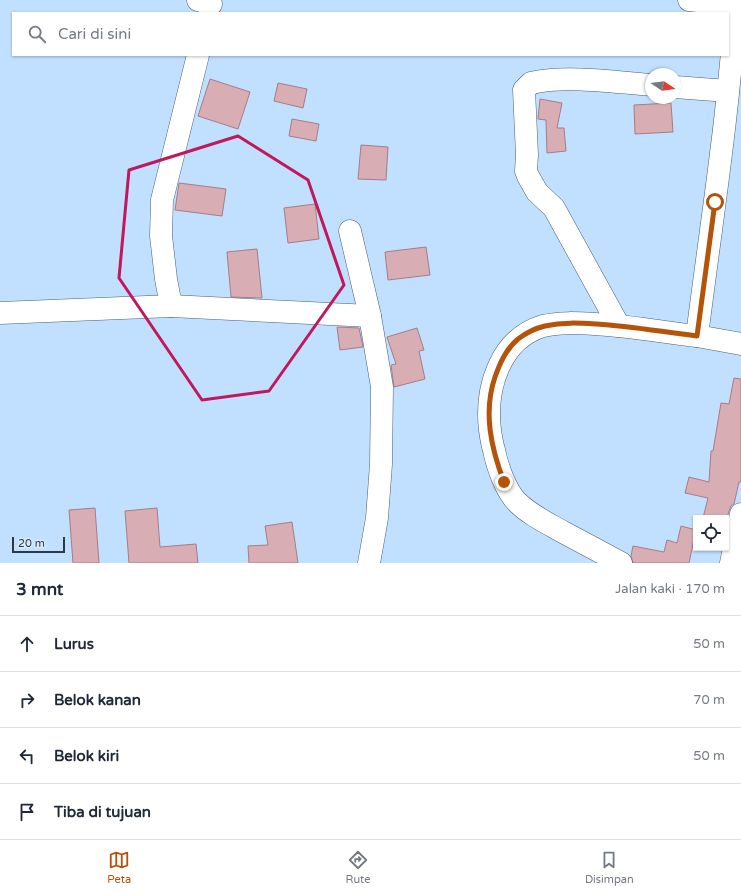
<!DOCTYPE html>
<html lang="id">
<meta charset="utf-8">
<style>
body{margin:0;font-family:"Varela Round",sans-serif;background:#f6f6f7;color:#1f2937}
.controls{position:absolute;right:12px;bottom:12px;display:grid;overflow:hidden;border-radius:0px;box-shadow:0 1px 3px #0004}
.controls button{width:36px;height:36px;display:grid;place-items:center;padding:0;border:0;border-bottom:1px solid #e0e1e3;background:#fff;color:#1f2937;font:20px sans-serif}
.compass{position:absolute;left:645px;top:68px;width:36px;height:36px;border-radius:50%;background:#fff;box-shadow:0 1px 3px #0004;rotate:103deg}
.scale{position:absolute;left:12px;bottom:10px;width:53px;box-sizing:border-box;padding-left:4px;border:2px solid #2d3944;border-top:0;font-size:11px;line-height:14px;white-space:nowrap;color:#2d3944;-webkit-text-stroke:3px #d9ebfe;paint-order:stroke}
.stop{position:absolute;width:12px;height:12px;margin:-9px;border:3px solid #b45309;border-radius:50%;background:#fff}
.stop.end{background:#b45309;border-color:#fff;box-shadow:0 1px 4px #0008}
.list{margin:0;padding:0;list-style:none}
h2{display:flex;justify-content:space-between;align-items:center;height:52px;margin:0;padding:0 16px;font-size:17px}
h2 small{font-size:13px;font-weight:400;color:#747a83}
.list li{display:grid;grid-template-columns:26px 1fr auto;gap:12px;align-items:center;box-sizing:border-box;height:56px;padding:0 16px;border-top:1px solid #e0e1e3}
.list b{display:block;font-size:15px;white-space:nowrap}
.list em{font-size:13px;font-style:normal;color:#747a83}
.icon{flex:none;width:22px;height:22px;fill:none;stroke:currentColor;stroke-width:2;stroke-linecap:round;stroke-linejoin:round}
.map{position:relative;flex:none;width:741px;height:563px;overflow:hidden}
.search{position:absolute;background:#fff;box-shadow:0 1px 3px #0004;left:12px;right:12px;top:12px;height:44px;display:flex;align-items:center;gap:10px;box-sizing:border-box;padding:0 14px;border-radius:0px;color:#747a83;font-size:15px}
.sheet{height:276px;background:#fff}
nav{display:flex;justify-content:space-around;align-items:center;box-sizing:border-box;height:56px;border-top:1px solid #e0e1e3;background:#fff;font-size:11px;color:#747a83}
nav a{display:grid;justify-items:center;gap:2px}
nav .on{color:#b45309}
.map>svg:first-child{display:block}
.building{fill:#d9adb4;stroke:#a67d83}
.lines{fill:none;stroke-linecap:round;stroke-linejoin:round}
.minor-casing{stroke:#46607a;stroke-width:23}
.minor{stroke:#fff;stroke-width:22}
.route{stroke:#b45309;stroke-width:5}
.marked{fill:none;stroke:#c2185b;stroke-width:3;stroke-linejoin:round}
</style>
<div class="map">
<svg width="741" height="563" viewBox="0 0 741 563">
<rect width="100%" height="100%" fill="#c1dffe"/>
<g class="building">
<path d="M 210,79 L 250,92 L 238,129 L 198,116 Z"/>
<path d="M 278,83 L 307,89 L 303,108 L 274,101 Z"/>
<path d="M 540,99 L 562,103 L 557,128 L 564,128 L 566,151 L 547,153 L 546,120 L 538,119 Z"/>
<path d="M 671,103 L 673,132 L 635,134 L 634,105 Z"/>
<path d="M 292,119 L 319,124 L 316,141 L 289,136 Z"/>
<path d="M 361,145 L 388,147 L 386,180 L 358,179 Z"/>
<path d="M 179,183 L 226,189 L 222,216 L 175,210 Z"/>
<path d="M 315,204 L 319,239 L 288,243 L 284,208 Z"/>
<path d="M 426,247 L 430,275 L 388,280 L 385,252 Z"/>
<path d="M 257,249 L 262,298 L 231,297 L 227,252 Z"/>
<path d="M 337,327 L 359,328 L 363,347 L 340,350 Z"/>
<path d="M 417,328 L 424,350 L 419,351 L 425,379 L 394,387 L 391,365 L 396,364 L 387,337 Z"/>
<path d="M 734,378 L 741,379 L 741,482 L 739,482 L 734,504 L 731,506 L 729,511 L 727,518 L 703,518 L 708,498 L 685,493 L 689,477 L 709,482 L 711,451 L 713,451 L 721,403 L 729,404 Z"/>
<path d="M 95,508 L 99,563 L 73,563 L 69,510 Z"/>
<path d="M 157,508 L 160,547 L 196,544 L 198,563 L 129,563 L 125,511 Z"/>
<path d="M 292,522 L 298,563 L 249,563 L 248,546 L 268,545 L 265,526 Z"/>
<path d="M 681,526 L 696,530 L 689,563 L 633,563 L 631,556 L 633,546 L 664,552 L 667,540 L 677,543 Z"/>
</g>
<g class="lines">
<g class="minor-casing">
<g id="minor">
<path d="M 198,0 L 211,4"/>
<path d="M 689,0 L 741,6"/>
<path d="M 736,0 C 729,113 711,225 697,336 L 741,344"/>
<path d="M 675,87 L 728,91"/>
<path d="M 350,231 L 370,316 L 382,387 L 381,464 L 377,518 L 369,563"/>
<path d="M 171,306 L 370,316"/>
<path d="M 0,313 L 171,306 L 166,279 L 161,236 L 162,200 L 198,55"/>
<path d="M 619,326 L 554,208 L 537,192 L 528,176 L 526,171 L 527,155 L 524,90 L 531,83 C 565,75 616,82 651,85"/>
<path d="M 621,563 C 602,553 582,542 563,532 C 547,523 530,515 517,502 C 506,491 497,466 494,450 C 492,444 491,437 490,430 C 485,388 500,339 543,326 C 560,322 577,323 595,324 C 629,326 663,332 697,336"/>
<path d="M 731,563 L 741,514"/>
</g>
</g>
<use href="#minor" class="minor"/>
</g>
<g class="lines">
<path class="route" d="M 504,482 C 491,448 483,412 495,377 C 500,363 506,349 518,339 C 526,333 536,328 545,326 C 563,322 579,323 597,324 C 630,326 663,332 697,336 L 715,202"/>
</g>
<path class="marked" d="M 238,136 L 308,180 L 344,285 L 269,391 L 202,400 L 119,278 L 129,170 Z"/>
</svg>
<div class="controls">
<button><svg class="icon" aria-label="locate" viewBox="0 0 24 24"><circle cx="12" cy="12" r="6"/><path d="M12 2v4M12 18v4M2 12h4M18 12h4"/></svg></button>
</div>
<svg class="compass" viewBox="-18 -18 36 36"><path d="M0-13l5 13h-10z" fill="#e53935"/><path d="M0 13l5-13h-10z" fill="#747a83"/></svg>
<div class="scale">20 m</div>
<div class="stop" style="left:715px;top:202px"></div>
<div class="stop end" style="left:504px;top:482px"></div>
<div class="search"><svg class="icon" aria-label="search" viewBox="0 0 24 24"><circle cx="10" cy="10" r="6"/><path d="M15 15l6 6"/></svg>Cari di sini</div>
</div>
<section class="sheet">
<h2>3 mnt<small>Jalan kaki · 170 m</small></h2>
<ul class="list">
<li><svg class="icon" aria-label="ahead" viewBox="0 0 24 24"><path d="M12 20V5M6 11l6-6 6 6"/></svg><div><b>Lurus</b></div><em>50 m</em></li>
<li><svg class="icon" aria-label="right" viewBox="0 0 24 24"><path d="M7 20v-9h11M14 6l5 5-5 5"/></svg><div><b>Belok kanan</b></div><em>70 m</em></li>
<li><svg class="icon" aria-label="left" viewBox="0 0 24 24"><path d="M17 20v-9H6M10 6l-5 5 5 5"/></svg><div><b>Belok kiri</b></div><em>50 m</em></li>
<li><svg class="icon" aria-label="arrive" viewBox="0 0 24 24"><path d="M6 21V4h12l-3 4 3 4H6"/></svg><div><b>Tiba di tujuan</b></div></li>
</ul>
</section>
<nav>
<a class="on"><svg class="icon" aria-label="map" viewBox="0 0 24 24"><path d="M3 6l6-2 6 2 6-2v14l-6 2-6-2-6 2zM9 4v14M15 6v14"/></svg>Peta</a>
<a><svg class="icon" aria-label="directions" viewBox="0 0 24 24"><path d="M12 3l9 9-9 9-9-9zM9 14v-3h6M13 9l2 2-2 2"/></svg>Rute</a>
<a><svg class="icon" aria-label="saved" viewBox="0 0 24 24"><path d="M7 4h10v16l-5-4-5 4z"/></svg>Disimpan</a>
</nav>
